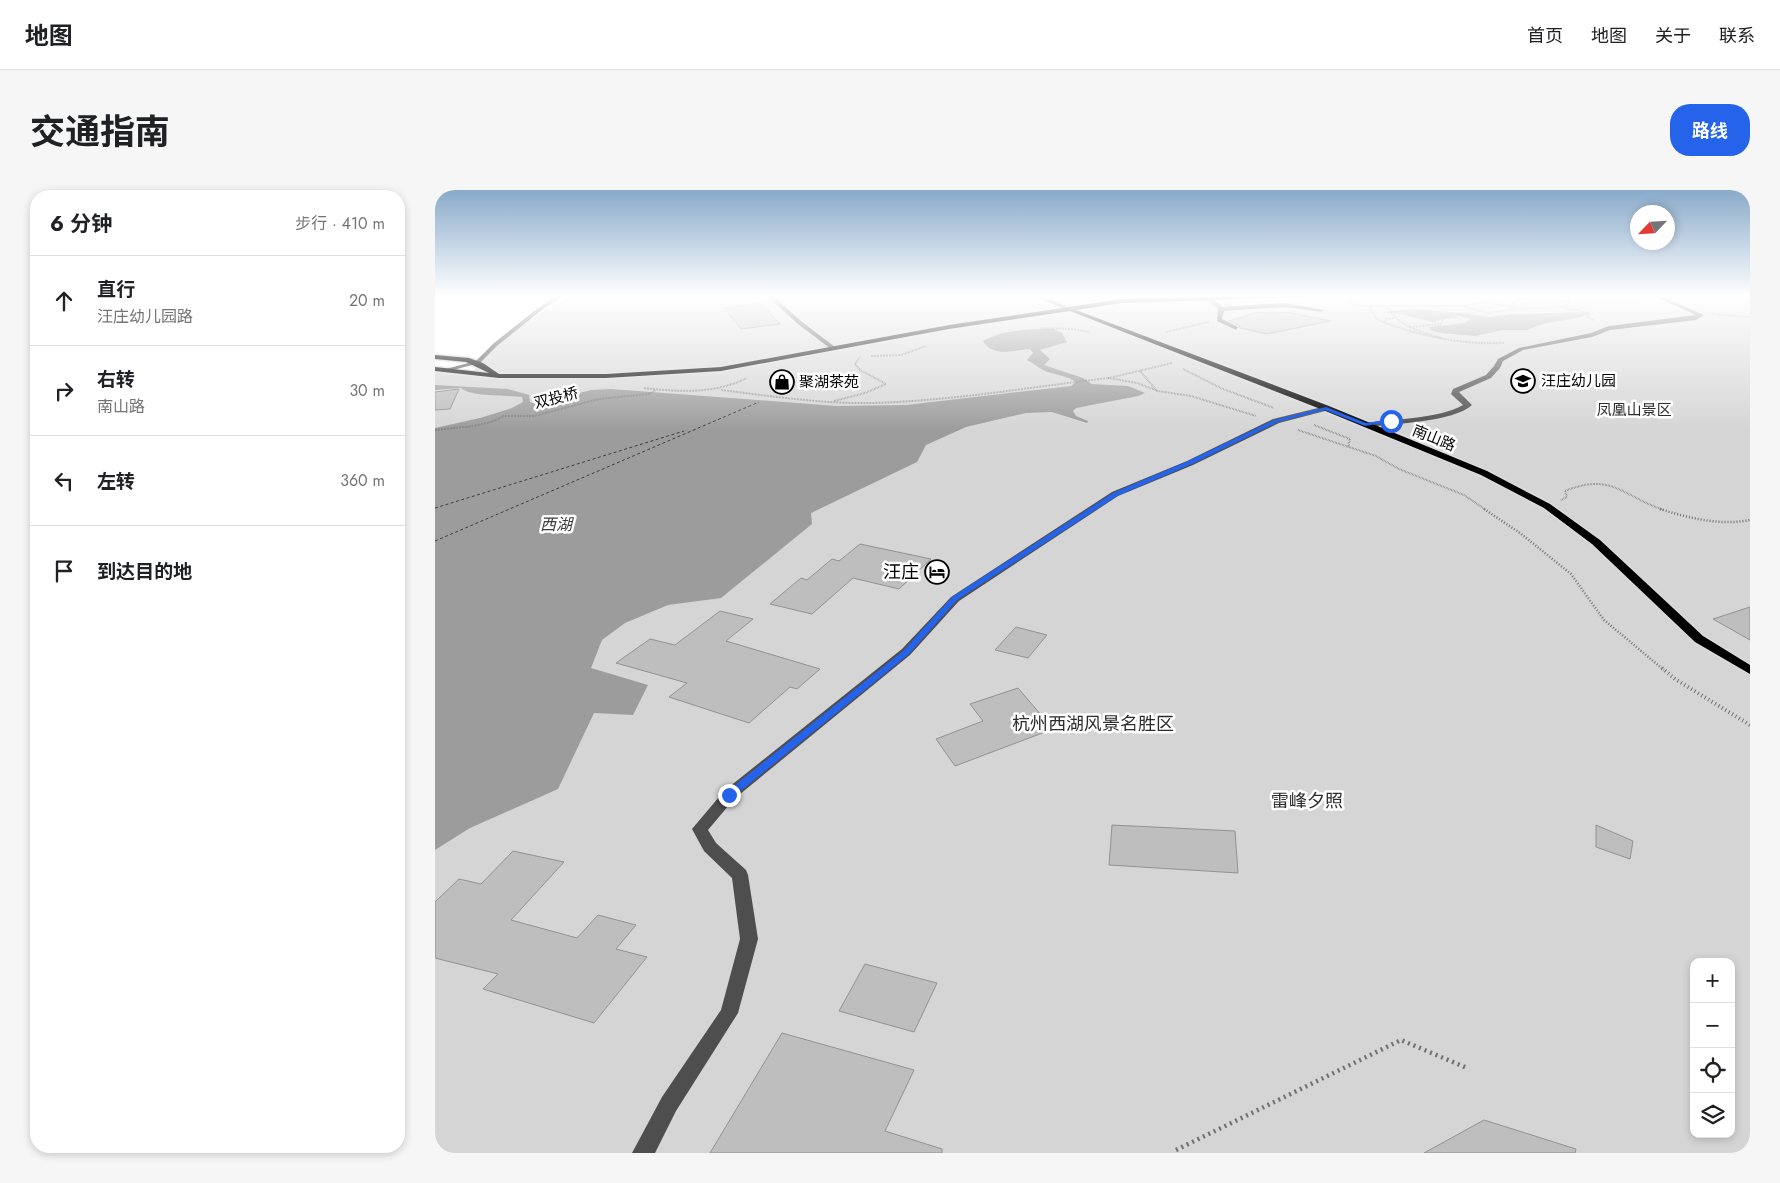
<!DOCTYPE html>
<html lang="zh">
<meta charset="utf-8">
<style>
body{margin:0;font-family:Jost,"Noto Sans SC",sans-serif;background:#f6f6f6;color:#202124}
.controls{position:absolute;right:15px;bottom:15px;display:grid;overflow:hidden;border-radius:10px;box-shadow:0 2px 8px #0003}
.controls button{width:45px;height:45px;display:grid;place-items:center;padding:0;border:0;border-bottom:1px solid #e0e0e0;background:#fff;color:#202124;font:25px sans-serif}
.compass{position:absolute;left:1195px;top:15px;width:45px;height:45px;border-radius:50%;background:#fff;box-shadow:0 2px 8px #0003;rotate:245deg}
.stop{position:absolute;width:15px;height:15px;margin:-11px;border:4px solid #2563eb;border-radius:50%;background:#fff}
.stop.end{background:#2563eb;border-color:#fff;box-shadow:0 1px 5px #0008}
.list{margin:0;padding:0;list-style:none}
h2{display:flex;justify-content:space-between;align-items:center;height:65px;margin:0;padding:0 20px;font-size:21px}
h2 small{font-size:16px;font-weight:400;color:#757577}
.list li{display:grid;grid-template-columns:32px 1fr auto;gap:15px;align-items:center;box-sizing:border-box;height:90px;padding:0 20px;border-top:1px solid #e0e0e0}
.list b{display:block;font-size:19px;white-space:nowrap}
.list p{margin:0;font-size:16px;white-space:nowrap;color:#757577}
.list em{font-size:16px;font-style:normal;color:#757577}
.icon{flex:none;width:28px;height:28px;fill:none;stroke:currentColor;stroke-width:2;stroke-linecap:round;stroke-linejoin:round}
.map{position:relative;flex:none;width:1315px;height:963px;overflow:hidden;border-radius:20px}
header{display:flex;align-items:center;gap:30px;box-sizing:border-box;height:70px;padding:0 25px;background:#fff;border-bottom:1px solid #e0e0e0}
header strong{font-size:24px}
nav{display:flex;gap:28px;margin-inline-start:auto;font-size:18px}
.intro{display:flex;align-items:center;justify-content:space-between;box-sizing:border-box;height:120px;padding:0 30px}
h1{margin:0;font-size:35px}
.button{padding:12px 22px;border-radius:20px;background:#2563eb;color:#fff;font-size:18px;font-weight:700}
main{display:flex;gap:30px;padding:0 30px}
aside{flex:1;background:#fff;border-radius:20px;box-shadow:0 2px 8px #0003}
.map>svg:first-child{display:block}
.green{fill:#d5d5d5;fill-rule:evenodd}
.water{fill:#9c9c9c}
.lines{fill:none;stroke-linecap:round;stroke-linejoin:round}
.ferry{stroke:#3d3d3d;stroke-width:1;stroke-dasharray:3 2.5;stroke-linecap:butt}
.building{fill:#bebebe;stroke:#929292}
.major-casing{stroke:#dbdbdb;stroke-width:3}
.path-far3{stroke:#707070;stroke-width:2;stroke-dasharray:0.5 1;stroke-linecap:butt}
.path-far2{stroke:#707070;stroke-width:2.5;stroke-dasharray:1 2;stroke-linecap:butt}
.path-far1{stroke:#707070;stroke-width:4;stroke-dasharray:1 3;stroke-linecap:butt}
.path{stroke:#707070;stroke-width:4.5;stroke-dasharray:2 4;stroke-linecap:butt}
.minor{fill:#4e4e4e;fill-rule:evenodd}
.major{fill:#000;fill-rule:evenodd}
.route{fill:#2563eb}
.labels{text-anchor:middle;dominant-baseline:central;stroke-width:5;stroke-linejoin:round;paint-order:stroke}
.far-poi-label{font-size:15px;fill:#000;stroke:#fff;text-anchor:start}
.far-street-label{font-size:15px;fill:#000;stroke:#fff}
.far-park-label{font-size:15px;fill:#2c2c2c;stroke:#fff}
.far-water-label{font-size:16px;font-style:italic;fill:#3d3d3d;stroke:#fff}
.poi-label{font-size:18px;fill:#000;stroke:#fff;text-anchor:end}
.park-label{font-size:18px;fill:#2c2c2c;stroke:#fff}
</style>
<header>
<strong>地图</strong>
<nav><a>首页</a><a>地图</a><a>关于</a><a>联系</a></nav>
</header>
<div class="intro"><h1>交通指南</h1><a class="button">路线</a></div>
<main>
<aside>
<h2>6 分钟<small>步行 · 410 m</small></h2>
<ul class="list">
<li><svg class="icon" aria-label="ahead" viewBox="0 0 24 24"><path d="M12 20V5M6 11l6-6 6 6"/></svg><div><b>直行</b><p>汪庄幼儿园路</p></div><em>20 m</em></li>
<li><svg class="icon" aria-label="right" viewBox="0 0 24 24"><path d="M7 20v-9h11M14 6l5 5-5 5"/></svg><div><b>右转</b><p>南山路</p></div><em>30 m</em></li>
<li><svg class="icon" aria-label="left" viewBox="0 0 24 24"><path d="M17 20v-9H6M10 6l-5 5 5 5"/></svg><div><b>左转</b></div><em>360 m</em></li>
<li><svg class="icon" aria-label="arrive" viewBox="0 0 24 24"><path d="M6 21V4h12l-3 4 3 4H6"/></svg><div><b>到达目的地</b></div></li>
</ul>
</aside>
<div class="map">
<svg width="1315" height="963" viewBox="0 0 1315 963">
<rect width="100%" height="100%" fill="#fff"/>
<path class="green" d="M 136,105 L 1315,105 L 1315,963 L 0,963 L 0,178 L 36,183 L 68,150 L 105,123 ZM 1259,772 L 1296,772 L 1296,944 L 1259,944 Z"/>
<g class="water">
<path d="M 980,119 L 1025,123 L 1054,127 L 1076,124 L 1156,122 L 1147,127 L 1108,134 L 1092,140 L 1068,140 L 1040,146 L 1006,143 L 995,140 L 994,137 L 1030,133 L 1035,129 L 1022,125 L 998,132 L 966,124 L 945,122 Z"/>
<path d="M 619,139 L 627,143 L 632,152 L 605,160 L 615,169 L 609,175 L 648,188 L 657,194 L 693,196 L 710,203 L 703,206 L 641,218 L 638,221 L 641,226 L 653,231 L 652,233 L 617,222 L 591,223 L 531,237 L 491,255 L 482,272 L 376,323 L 377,334 L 286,408 L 233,415 L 190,433 L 167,450 L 156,478 L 213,495 L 198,525 L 159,523 L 123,599 L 35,638 L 0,660 L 0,238 L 45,228 L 77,218 L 88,212 L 87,207 C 73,205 35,207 26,198 L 0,200 L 0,195 L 73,199 L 94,205 L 95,212 L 101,214 L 156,200 L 176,199 L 402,216 L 471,215 L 636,196 L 641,192 C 635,187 618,184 610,181 C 604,178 598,173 592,170 L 598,163 L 595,159 C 580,160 557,168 548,151 C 569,139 595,139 619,139 Z"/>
</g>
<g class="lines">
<g class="ferry">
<path d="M 0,318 L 249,241"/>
<path d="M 0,351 L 324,212"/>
</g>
</g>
<g class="building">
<path d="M 326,113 L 345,134 L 306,139 L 289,118 Z"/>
<path d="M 837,122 L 857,123 L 896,131 L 832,144 L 805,138 L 804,135 L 794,131 L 820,123 Z"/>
<path d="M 24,199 L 15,219 L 0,220 L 0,202 Z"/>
<path d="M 425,354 L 496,369 L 464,399 L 418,388 L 377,424 L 335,414 L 366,388 L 372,390 L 397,369 L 404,371 Z"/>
<path d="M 1315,417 L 1315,450 L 1278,429 Z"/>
<path d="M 285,421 L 318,429 L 291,451 L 385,479 L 362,499 L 355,497 L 314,533 L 234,507 L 252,493 L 181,473 L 215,449 L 240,455 Z"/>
<path d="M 581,437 L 612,445 L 593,468 L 560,460 Z"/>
<path d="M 583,498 L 618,539 L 520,576 L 501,549 L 548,531 L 535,514 Z"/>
<path d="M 677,635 L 800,641 L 803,683 L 674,675 Z"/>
<path d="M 1161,635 L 1198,651 L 1195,669 L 1161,657 Z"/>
<path d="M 78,661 L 129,672 L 76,730 L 142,748 L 163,725 L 201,735 L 181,759 L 212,767 L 159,833 L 48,799 L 63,784 L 0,768 L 0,712 L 24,689 L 46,694 Z"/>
<path d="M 430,774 L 502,793 L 479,842 L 404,821 Z"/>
<path d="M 347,843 L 479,880 L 450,941 L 507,959 L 507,963 L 275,963 Z"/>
<path d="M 1049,930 L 1141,959 L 1140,963 L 989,963 Z"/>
</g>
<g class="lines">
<g class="major-casing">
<path id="major" d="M 821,105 L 874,105 L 871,107 L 687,113 L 641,120 L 894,216 L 1052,281 L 1115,314 L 1165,350 L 1268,446 L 1315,475 L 1315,484 L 1260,452 L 1157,354 L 1109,318 L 1046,285 L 888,220 L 635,121 L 514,139 L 286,181 L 171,188 L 64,188 L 0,181 L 0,177 L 54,183 L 31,172 L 0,169 L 0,165 L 34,168 L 48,173 L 64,184 L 171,184 L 286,177 L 514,135 L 687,109 Z"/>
</g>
<g class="path-far3">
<path d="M 915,105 L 914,112 L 923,116 L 1026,116 L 1054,123 L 1072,120 L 1132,116 L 1134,111 L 1207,108"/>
<path d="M 1038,105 L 1049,112"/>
<path d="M 1258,108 L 1315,108"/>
<path d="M 1029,116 L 1049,112 L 1084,118"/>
<path d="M 1076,116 L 1079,111 L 1084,109 L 1136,111"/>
<path d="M 935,117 L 941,128 L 945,131 C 986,146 1025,155 1069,153"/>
<path d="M 952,117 C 965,137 985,142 1007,148"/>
<path d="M 1128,118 L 1147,121 L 1154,125 L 1151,127 L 1159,130"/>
<path d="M 1277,124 L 1315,127"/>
<path d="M 949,133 L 951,129 L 959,128"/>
<path d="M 975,137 L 1006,134 L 1009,128 L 1021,127 L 1023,124 L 1041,123"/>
<path d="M 606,138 L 637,139 L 654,142"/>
<path d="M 731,142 L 774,132"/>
<path d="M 436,166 L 466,165 L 491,156"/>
<path d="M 737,173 L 674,188 L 702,193 L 723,201 L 756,206 L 821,226"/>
<path d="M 748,179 L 788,199 L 839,218"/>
<path d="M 705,181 L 722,201"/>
<path d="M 209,198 C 244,202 280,204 312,188"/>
<path d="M 286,200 C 336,206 386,214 437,213 C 516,211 595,197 674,188"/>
<path d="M 399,211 L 430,203 L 451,194 L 425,180 L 420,174 L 425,167"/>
<path d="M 879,235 L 915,249 L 913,257"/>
<path d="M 0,240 L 39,236 L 56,232 L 69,226 L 99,226 L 164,209 L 214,204 L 221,200"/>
<path d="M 863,240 L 941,266 L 964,279 L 1029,305 L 1051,320"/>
<path d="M 1126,310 L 1132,307 L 1130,301 C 1177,282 1187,306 1229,320"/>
</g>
<g class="path-far2">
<path d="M 1049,319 L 1085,343 L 1136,384 L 1169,430 L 1229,480"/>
<path d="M 1225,319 C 1254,328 1285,336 1315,330"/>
</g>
<path class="path-far1" d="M 1227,478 L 1240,489 L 1315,535"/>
<path class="path" d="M 741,960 L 966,850 L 1032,878"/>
<g class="minor">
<path d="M 123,105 L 130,105 L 107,120 L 63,155 L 45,173 L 10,182 L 7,180 L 41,171 L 59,153 L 103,118 Z"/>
<path d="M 331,105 L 337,105 L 367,132 L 400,157 L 400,159 L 396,159 L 363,134 Z"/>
<path d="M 596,105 L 604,105 L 640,120 L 635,121 Z"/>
<path d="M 1216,105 L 1224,105 L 1269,125 L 1261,130 L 1175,140 L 1157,147 L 1088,160 L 1068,171 L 1065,178 L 1056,188 L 1024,202 L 1037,215 C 1019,232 956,234 930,237 L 926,235 L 930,233 C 959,229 1003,229 1028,215 L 1016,204 L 1018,199 L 1051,185 L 1059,176 L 1063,169 L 1084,158 L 1156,143 L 1174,136 L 1261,125 Z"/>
<path d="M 770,106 L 774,106 L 787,117 L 850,113 L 889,120 L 886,122 L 850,117 L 789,121 L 787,129 L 803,137 L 801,140 L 782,131 L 783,119 L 770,108 Z"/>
<path d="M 891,216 L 894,216 L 894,220 L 844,233 L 758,275 L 683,306 L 524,411 L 475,465 L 299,609 L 273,640 L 281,653 L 311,680 L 313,685 L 323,749 L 303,823 L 241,921 L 220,963 L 197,963 L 227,907 L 286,820 L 305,749 L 297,688 L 269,661 L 257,639 L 289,601 L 467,459 L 516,407 L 677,302 L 752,271 L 838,229 Z"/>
</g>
<use href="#major" class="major"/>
</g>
<linearGradient id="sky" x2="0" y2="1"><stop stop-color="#89aaca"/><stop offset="0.44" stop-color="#fff"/><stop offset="1" stop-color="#fff" stop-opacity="0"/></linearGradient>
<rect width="1315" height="240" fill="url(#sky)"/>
<path class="route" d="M 891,217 L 931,233 L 956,229 L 959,231 L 930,236 L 890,220 L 843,232 L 757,274 L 682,306 L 522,410 L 474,464 L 297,608 L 290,608 L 290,603 L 468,461 L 517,407 L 678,303 L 753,271 L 839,230 Z"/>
<defs>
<g id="school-ring" transform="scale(1.25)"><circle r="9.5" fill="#fff" stroke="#000" stroke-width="1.5"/><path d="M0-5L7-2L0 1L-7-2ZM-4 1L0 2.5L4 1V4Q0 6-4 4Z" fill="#000"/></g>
<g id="shop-ring" transform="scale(1.25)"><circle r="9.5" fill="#fff" stroke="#000" stroke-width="1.5"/><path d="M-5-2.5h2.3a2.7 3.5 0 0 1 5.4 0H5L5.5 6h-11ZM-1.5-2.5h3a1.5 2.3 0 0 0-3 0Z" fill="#000"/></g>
<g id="hotel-ring" transform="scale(1.25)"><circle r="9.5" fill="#fff" stroke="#000" stroke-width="1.5"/><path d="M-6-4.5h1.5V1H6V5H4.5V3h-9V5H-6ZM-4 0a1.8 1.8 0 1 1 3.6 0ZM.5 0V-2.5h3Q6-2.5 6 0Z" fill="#000"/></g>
</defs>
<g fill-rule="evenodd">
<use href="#school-ring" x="1088" y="191"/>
<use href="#shop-ring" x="347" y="192"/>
<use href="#hotel-ring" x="502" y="382"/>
</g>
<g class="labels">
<g class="far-poi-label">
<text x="1106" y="191">汪庄幼儿园</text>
<text x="364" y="192">聚湖茶苑</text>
</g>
<g class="far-street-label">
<text transform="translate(121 208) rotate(-14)">双投桥</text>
<text transform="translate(999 248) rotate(22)">南山路</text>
</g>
<g class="far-park-label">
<text x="1199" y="220">凤凰山景区</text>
</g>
<g class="far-water-label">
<text x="121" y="334">西湖</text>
</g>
<g class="poi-label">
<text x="484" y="382">汪庄</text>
</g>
<g class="park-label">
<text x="658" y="534">杭州西湖风景名胜区</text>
<text x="872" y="611">雷峰夕照</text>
</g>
</g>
</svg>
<div class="controls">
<button>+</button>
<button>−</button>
<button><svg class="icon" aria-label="locate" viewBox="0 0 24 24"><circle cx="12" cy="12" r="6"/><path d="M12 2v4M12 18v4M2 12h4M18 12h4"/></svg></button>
<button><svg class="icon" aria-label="layers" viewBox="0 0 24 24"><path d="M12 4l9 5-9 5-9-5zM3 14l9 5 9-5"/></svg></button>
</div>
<svg class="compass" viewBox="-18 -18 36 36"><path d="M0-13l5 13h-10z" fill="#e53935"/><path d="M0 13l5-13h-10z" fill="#757577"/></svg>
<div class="stop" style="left:956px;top:231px"></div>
<div class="stop end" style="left:294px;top:605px"></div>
</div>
</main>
